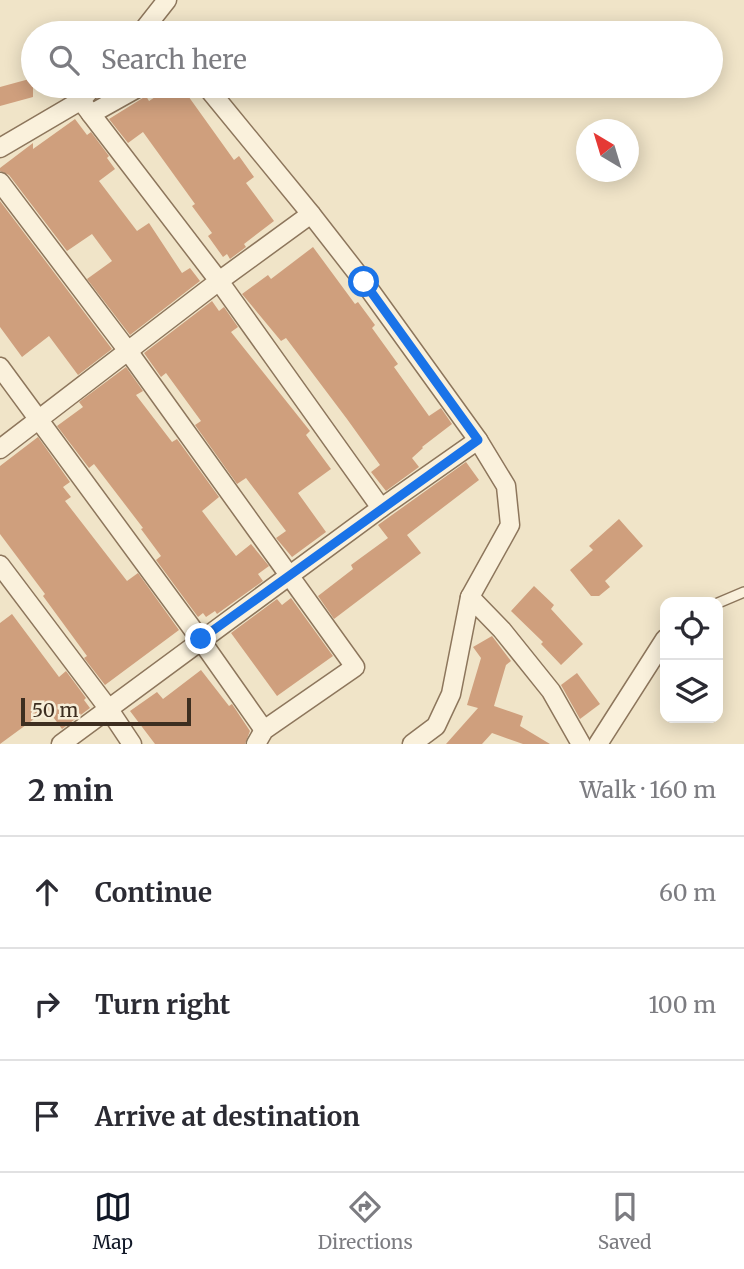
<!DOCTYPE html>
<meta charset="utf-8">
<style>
body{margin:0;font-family:Merriweather,serif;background:#f7f7f7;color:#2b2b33}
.controls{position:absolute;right:21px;bottom:21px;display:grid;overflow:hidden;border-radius:14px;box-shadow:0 4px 18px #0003}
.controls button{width:63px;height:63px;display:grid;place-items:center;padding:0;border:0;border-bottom:2px solid #e1e1e2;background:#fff;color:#2b2b33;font:35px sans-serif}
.compass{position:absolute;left:576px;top:119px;width:63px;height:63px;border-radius:50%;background:#fff;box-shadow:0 4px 18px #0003;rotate:322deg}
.scale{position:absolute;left:21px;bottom:18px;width:170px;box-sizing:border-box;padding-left:7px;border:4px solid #3d2e20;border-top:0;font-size:19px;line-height:24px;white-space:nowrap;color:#3d2e20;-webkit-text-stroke:5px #f7eed8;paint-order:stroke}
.stop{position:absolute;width:21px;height:21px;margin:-16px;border:5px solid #1a73e8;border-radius:50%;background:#fff}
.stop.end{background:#1a73e8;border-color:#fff;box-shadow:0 2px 7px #0008}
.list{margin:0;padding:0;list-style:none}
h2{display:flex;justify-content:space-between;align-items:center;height:91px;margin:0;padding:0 28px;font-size:30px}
h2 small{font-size:23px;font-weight:400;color:#7c7c81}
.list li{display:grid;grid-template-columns:46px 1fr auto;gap:21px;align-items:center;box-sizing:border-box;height:112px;padding:0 28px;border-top:2px solid #e1e1e2}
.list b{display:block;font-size:26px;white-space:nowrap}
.list em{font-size:23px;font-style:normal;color:#7c7c81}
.icon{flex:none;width:38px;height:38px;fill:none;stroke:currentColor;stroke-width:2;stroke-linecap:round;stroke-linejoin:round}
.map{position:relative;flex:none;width:744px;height:744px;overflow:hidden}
.search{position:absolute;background:#fff;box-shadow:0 4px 18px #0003;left:21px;right:21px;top:21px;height:77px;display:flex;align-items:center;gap:18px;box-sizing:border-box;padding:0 24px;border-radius:38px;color:#7c7c81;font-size:26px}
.sheet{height:427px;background:#fff}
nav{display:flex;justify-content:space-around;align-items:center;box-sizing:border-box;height:98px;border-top:2px solid #e1e1e2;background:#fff;font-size:19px;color:#7c7c81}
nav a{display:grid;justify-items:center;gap:4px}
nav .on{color:#111827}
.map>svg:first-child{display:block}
.building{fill:#cf9f7d}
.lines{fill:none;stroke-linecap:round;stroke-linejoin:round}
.service-casing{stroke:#8d765c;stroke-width:12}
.minor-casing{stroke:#8d765c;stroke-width:21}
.service{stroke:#faf1dc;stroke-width:9}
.minor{stroke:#faf1dc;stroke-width:18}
.route{stroke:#1a73e8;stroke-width:9}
</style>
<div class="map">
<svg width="744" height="744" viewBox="0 0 744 744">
<rect width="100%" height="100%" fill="#f0e4c8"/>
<g class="building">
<path d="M 33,78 L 33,97 L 0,106 L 0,87 Z"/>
<path d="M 172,86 L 181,86 L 234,160 L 239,156 L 254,177 L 246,183 L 274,221 L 244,244 L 246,247 L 230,259 L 227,254 L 223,257 L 208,236 L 212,233 L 192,206 L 195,204 L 143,132 L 128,143 L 109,119 L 146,96 L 149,101 Z"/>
<path d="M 75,119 L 87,135 L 91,132 L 109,156 L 107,158 L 115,169 L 99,181 L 137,231 L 149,223 L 182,273 L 190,268 L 200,281 L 130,335 L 87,279 L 112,261 L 92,234 L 67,251 L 9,175 L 0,171 L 0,168 L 33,143 L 33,149 Z"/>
<path d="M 0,201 L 112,349 L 78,375 L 49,336 L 22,357 L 0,327 Z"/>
<path d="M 313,247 L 355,304 L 358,302 L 375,325 L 372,328 L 398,364 L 394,367 L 429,416 L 441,408 L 452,424 L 422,447 L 423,448 L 412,458 L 419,467 L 386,491 L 371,472 L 380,465 L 347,419 L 286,338 L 281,341 L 242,294 L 268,275 L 271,279 Z"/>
<path d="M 212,301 L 219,311 L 224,307 L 238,327 L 231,332 L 310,431 L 306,435 L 331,469 L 298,493 L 326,532 L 292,557 L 276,538 L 286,531 L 246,478 L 237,484 L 195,425 L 201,421 L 166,373 L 161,377 L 144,353 Z"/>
<path d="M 126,367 L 143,391 L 136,395 L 172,442 L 177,439 L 219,497 L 202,511 L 236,556 L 251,544 L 269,566 L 258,574 L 263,581 L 217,614 L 215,611 L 206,617 L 203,613 L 198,617 L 156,560 L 161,556 L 141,529 L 143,528 L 94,464 L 89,468 L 57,426 L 83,407 L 79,402 Z"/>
<path d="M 38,437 L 70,482 L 63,487 L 71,497 L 65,501 L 127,581 L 138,573 L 179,630 L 105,685 L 84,658 L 87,656 L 43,596 L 45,594 L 0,534 L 0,466 Z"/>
<path d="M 466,462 L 479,480 L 407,535 L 421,553 L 334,619 L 318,596 L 353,569 L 351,565 L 388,538 L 378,525 Z"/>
<path d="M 619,519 L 643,546 L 605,581 L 610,587 L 599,596 L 591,596 L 570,570 L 593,550 L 589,546 Z"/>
<path d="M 534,586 L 554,605 L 551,609 L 583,644 L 561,665 L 541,644 L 543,642 L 511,611 Z"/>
<path d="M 291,598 L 333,656 L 277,696 L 231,633 L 277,599 L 282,605 Z"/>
<path d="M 12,614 L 59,677 L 66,671 L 86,698 L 84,700 L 90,708 L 62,729 L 48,710 L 45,711 L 0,744 L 0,623 Z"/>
<path d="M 492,636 L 511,661 L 506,665 L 494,706 L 523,716 L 520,726 L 550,744 L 523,744 L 492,733 L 482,744 L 446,744 L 478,708 L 467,705 L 481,658 L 473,647 Z"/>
<path d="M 201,670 L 229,706 L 232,704 L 250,731 L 245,744 L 155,744 L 130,711 L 157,692 L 163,699 Z"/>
<path d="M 577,673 L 600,704 L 580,719 L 561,685 Z"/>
</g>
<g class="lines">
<g class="service-casing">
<path id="service" d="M 718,603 L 744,592"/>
</g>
<g class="minor-casing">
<g id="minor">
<path d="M 141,33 L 167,0"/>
<path d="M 85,106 L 91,114 L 141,86"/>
<path d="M 0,148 L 80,101 L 94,86"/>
<path d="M 0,182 L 128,351 L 355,667 L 264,730 L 256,744"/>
<path d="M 311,214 L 364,282 L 478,440 L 381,508"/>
<path d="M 0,367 L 200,639 L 264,730"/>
<path d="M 0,449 L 219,281 L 91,114"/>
<path d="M 0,565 L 108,708 L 132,744"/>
<path d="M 470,597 L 510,525 L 506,486 L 478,440"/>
<path d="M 61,744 L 381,508 L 219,281 L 311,214 L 206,86"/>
<path d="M 412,744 L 436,726 L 451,694 L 470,597 L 502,630 L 551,691 L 581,744"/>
<path d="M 598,744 L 665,639"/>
</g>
</g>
<use href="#service" class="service"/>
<use href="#minor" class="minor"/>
</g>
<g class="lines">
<path class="route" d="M 201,639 L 478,440 L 364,282"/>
</g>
</svg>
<div class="controls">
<button><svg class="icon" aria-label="locate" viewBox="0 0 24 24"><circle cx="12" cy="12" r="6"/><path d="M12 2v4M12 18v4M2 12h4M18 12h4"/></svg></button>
<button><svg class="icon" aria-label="layers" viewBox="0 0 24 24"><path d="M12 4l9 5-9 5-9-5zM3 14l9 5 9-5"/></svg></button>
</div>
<svg class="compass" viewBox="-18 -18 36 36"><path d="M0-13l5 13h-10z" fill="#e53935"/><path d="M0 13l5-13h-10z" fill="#7c7c81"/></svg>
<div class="scale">50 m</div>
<div class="stop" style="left:364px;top:282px"></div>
<div class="stop end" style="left:201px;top:639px"></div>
<div class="search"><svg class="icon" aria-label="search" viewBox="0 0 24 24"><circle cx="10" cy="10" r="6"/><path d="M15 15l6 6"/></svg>Search here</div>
</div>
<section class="sheet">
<h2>2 min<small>Walk · 160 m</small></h2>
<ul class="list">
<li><svg class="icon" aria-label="ahead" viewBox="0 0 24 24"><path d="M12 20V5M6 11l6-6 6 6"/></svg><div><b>Continue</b></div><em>60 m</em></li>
<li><svg class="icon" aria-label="right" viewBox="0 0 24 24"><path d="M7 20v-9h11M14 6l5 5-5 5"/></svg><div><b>Turn right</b></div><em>100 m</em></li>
<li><svg class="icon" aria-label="arrive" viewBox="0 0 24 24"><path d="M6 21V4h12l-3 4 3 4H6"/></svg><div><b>Arrive at destination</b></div></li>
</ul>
</section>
<nav>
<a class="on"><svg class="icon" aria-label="map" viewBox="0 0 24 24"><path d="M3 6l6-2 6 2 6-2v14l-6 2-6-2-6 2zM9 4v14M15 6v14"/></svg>Map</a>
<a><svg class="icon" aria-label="directions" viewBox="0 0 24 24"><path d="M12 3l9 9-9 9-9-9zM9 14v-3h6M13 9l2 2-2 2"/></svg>Directions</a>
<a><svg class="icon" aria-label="saved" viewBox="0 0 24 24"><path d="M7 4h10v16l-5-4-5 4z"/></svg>Saved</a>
</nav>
